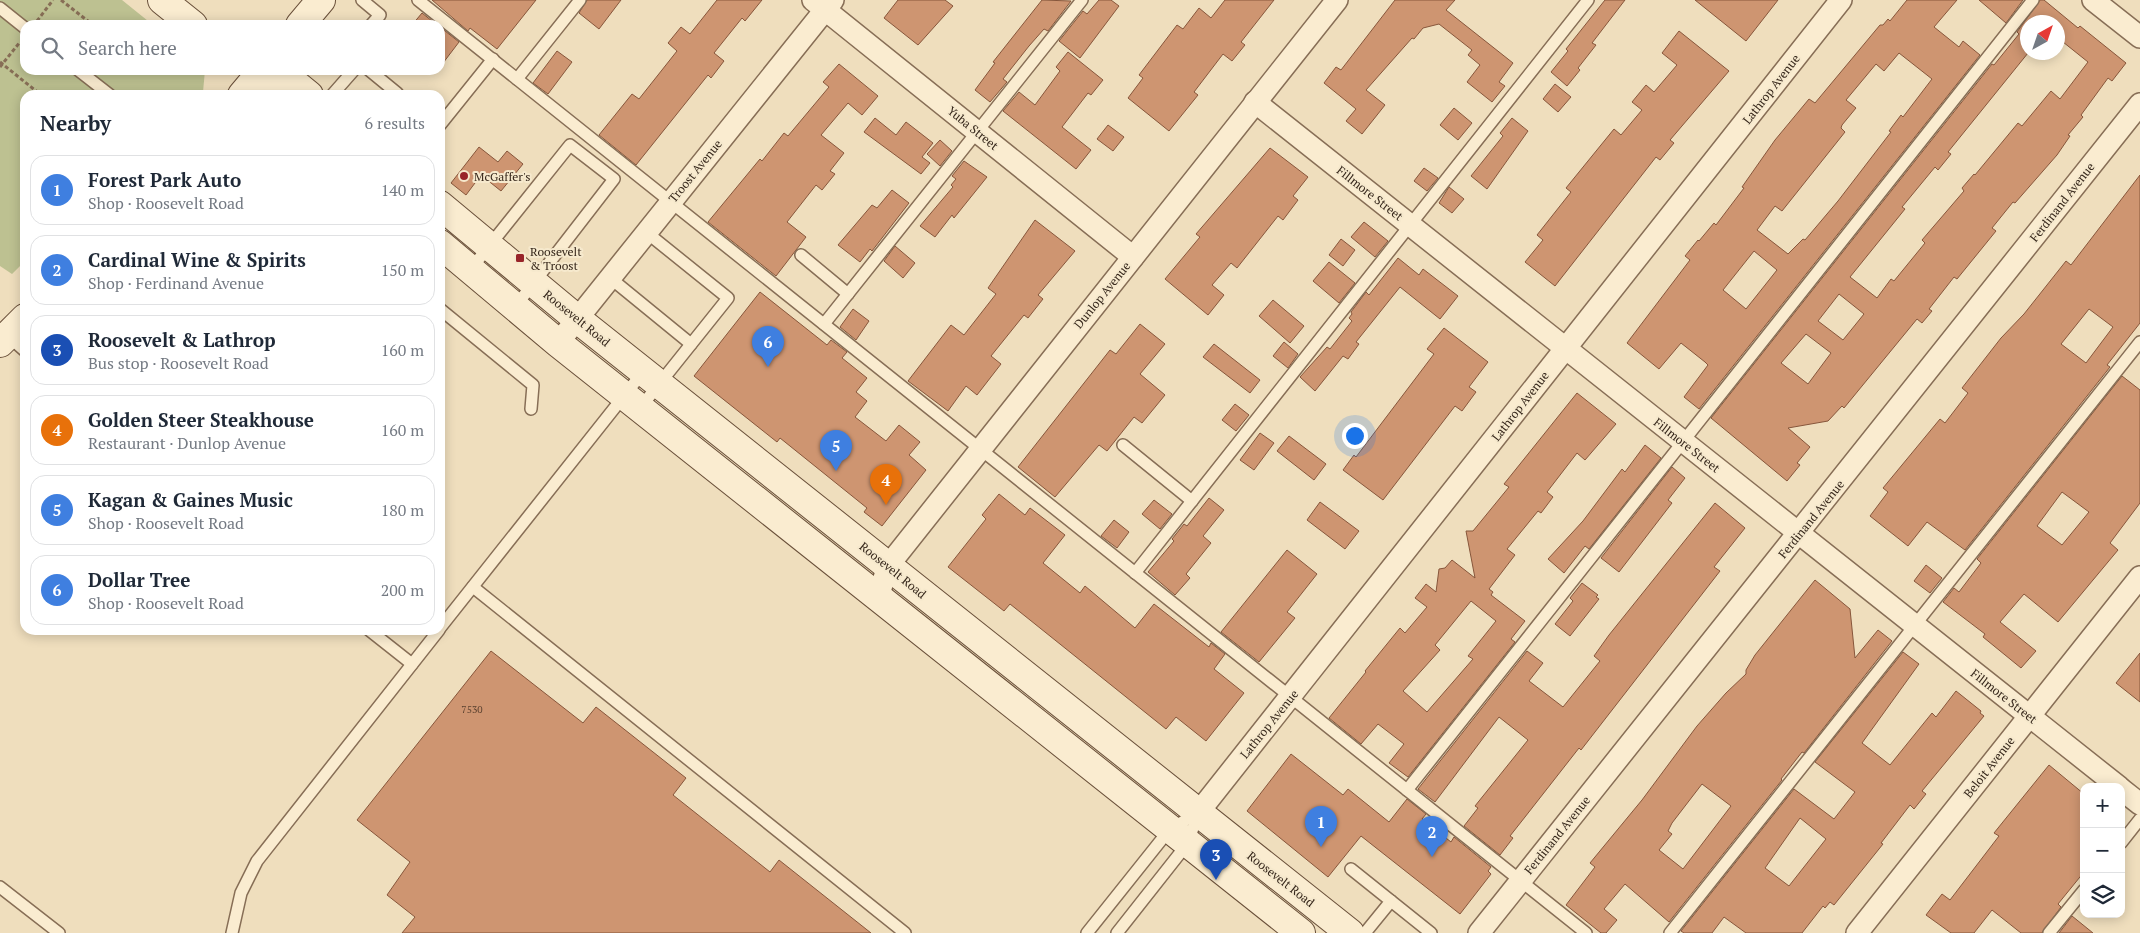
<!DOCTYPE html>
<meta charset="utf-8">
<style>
body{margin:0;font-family:"PT Serif",serif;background:#f2f2f3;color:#1f2937}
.controls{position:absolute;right:15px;bottom:15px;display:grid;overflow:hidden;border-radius:10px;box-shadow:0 2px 12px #0003}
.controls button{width:45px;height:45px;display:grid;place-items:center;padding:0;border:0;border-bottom:1px solid #e0e1e3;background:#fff;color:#1f2937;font:25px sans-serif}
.compass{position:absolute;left:2020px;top:15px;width:45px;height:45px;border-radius:50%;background:#fff;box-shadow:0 2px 12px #0003;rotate:40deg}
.you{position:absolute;left:1354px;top:435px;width:18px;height:18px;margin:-12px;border:4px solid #fff;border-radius:50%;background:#1a73e8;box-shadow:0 0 0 8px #1a73e833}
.badge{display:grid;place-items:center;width:32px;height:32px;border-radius:50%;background:#7c3aed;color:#fff;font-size:16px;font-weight:700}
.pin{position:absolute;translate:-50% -41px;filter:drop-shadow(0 1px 2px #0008)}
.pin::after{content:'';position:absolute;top:26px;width:18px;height:15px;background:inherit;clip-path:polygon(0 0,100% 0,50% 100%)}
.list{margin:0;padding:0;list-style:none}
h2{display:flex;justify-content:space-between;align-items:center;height:65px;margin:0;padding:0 20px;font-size:21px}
h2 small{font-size:16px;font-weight:400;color:#747a83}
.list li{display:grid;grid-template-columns:32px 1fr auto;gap:15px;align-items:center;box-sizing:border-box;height:70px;margin:0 10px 10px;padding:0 10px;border:1px solid #e0e1e3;border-radius:15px}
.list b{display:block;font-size:19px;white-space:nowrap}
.list p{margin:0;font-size:16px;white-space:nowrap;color:#747a83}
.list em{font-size:16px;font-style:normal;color:#747a83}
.icon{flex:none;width:28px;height:28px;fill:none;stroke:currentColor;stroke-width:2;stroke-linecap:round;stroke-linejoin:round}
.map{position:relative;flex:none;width:2140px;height:933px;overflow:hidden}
.search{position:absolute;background:#fff;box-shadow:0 2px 12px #0003;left:20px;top:20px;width:425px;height:55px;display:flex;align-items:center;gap:12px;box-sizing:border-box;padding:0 18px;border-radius:15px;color:#747a83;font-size:19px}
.panel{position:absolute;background:#fff;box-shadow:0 2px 12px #0003;left:20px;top:90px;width:425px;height:545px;border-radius:15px}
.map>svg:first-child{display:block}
.cemetery{fill:#bdc191}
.building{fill:#ce9571;stroke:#87563b;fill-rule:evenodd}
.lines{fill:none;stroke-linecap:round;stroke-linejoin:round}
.service-casing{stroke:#876e56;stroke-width:14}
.minor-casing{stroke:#876e56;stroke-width:24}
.secondary-casing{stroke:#694f39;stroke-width:30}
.path{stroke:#876e56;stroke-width:3;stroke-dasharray:4 2.5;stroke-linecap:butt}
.service{stroke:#faecd0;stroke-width:11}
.minor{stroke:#faecd0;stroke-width:21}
.secondary{stroke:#faecd0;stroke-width:28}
.poi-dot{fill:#982429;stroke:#f6e9cd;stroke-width:2}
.labels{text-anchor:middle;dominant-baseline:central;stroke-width:4;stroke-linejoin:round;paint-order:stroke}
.number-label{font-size:10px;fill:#5c4230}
.street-label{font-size:12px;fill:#36271b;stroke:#f6e9cd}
.poi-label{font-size:12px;fill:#36271b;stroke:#f6e9cd;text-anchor:start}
</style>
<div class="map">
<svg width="2140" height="933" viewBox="0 0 2140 933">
<rect width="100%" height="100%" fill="#efdebd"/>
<path class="cemetery" d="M 0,0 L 122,0 L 153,25 L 25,25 L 25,70 L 205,70 L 203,92 L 200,95 L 25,95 L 25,261 L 12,274 L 0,266 Z"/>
<g class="building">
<path d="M 432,0 L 536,0 L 497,49 L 470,28 L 468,31 Z"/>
<path d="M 587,0 L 621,0 L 599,29 L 579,13 Z"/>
<path d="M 717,0 L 762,0 L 745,21 L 742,18 L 714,53 L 724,61 L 711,78 L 708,75 L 636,165 L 599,135 L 632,94 L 639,99 L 677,51 L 668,43 L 681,27 L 690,34 Z"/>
<path d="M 898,0 L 945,0 L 953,6 L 918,45 L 884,18 Z"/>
<path d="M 1042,0 L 1071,1 L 1048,31 L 1044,29 L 1029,46 L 1003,79 L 1007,82 L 990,102 L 975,90 L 995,63 L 993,62 Z"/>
<path d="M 1099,0 L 1111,0 L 1119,6 L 1080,58 L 1059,41 L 1083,11 L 1087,14 Z"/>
<path d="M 1225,0 L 1274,0 L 1241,42 L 1245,45 L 1232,61 L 1223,54 L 1194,92 L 1198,95 L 1169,131 L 1128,98 L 1143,78 L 1139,75 L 1177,25 L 1183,29 L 1199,8 L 1211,18 Z"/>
<path d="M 1395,0 L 1455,0 L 1446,10 L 1513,63 L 1499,82 L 1505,86 L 1492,102 L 1467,82 L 1480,65 L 1468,55 L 1472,50 L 1439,24 L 1423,28 L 1414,39 L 1412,38 L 1366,90 L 1385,105 L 1362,134 L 1346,121 L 1356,109 L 1324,83 L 1336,67 L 1341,70 Z"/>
<path d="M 1605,0 L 1625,0 L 1592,43 L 1596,45 L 1578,68 L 1580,70 L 1567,86 L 1551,72 L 1568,51 L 1566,49 Z"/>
<path d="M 1695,0 L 1778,0 L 1746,41 Z"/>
<path d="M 1907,0 L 1957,0 L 1934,27 L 1959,47 L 1963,41 L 1980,55 L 1699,409 L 1684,397 L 1708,365 L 1705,362 L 1681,343 L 1659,369 L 1627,343 L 1690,260 L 1685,256 L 1698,240 L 1699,241 L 1714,223 L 1716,225 L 1744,188 L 1742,187 L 1775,140 L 1809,99 L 1815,103 L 1880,25 L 1883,25 L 1888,19 L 1890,21 ZM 1899,53 L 1932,79 L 1903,117 L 1901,115 L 1889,131 L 1891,132 L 1838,201 L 1805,240 L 1803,239 L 1788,254 L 1757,230 L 1775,206 L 1782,211 L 1845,132 L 1841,128 L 1842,125 L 1856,108 L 1846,100 L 1876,64 L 1884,71 ZM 1754,251 L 1777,270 L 1746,309 L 1723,290 Z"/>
<path d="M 1979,0 L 2023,0 L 2006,23 Z"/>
<path d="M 2040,0 L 2044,0 L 2078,28 L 2080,26 L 2126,63 L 2112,81 L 2108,78 L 2081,115 L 2083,117 L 2068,135 L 2070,136 L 2057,155 L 2015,203 L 2013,202 L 1992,228 L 1996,231 L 1957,279 L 1954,277 L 1929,309 L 1932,311 L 1922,323 L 1917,319 L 1844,408 L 1842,406 L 1828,421 L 1788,428 L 1810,447 L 1797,463 L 1800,465 L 1787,481 L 1711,418 L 1992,64 L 1994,65 L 2019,34 L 2017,32 ZM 2028,22 L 2058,22 L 2058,38 L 2088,62 L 2060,99 L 2051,91 L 2022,126 L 2018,123 L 1975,175 L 1974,174 L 1962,188 L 1964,191 L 1922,240 L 1925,243 L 1894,281 L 1891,279 L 1877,298 L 1850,277 L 1905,209 L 1902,207 L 1935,167 L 1938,170 L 1951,154 L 1948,152 L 2028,53 ZM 1839,294 L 1864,314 L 1843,340 L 1818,321 ZM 1806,334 L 1831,353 L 1808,384 L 1781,363 Z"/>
<path d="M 422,13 L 437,25 L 412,25 Z"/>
<path d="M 440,27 L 459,42 L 440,67 Z"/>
<path d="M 1679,31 L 1729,71 L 1670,140 L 1674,143 L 1660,160 L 1656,157 L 1555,286 L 1525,262 L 1543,240 L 1537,235 L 1571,192 L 1566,188 L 1614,129 L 1621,135 L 1642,110 L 1632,102 L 1646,85 L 1654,92 L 1677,65 L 1662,53 Z"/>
<path d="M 557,51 L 572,62 L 548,94 L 533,83 Z"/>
<path d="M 1068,52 L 1103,80 L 1091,95 L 1088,93 L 1062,127 L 1091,150 L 1076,169 L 1003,111 L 1019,92 L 1035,105 L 1060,71 L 1056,67 Z"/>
<path d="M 839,64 L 878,96 L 862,115 L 848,103 L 821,135 L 844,153 L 830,171 L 835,174 L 822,190 L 816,185 L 787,222 L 806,237 L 776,276 L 708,222 L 760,159 L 762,161 L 784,133 L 788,136 L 829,87 L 823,82 Z"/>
<path d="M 1555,84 L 1571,97 L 1558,112 L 1543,99 Z"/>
<path d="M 1454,108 L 1472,123 L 1458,140 L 1440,125 Z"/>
<path d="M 875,118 L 896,135 L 906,122 L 933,143 L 922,157 L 930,163 L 921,174 L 864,132 Z"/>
<path d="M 1512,118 L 1528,131 L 1487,189 L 1471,176 L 1503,136 L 1500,133 Z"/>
<path d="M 1108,125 L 1124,137 L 1113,151 L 1097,139 Z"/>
<path d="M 940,140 L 952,151 L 940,166 L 927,154 Z"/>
<path d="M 479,147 L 498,162 L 507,151 L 523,164 L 501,191 L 481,175 L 466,195 L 451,183 Z"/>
<path d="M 1270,148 L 1308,177 L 1293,196 L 1298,200 L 1283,220 L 1278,216 L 1237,268 L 1231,263 L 1212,285 L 1224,295 L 1208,315 L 1165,279 L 1200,237 L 1196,234 Z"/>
<path d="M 964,161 L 987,177 L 954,218 L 952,215 L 935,237 L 920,226 L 953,187 L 951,185 L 956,179 L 952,176 Z"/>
<path d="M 1424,168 L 1438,178 L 1427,191 L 1414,181 Z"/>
<path d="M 2140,175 L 2140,323 L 2107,365 L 2110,367 L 1965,550 L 1927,522 L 1908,546 L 1870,516 L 1888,492 L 1883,488 L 1940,419 L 1945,423 L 1968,393 L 1962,388 L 2001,338 L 2024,314 L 2066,261 L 2071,265 ZM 2089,309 L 2113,327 L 2086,363 L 2061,344 Z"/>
<path d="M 1449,187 L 1464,199 L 1452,213 L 1439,203 Z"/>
<path d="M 892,190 L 909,203 L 872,251 L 870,249 L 860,262 L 838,245 L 872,205 L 877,208 Z"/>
<path d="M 1035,220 L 1075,251 L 1038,295 L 1043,299 L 1028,318 L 1024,315 L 991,356 L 1001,364 L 977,395 L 966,386 L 948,411 L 908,381 L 951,325 L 964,335 L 996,294 L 988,288 Z"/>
<path d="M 1364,222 L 1388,241 L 1375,257 L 1351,237 Z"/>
<path d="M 1341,239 L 1355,250 L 1343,266 L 1329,255 Z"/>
<path d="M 895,246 L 915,263 L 903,278 L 884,261 Z"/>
<path d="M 1398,258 L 1419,275 L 1423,269 L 1458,296 L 1440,319 L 1400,287 L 1356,342 L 1359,344 L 1348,359 L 1343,356 L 1315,391 L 1300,377 L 1327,347 L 1330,349 L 1352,321 L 1349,318 L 1352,314 L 1351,312 L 1366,292 L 1369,295 Z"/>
<path d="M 1329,262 L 1355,283 L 1339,303 L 1313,281 Z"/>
<path d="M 760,292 L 827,345 L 831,340 L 847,352 L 842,358 L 867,378 L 856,392 L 867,401 L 855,417 L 886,441 L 899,425 L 920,442 L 909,455 L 926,470 L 882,526 L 864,512 L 867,508 L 780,438 L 777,442 L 694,376 Z"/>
<path d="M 1273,300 L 1304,326 L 1290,343 L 1259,316 Z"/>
<path d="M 853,309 L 869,321 L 856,340 L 840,327 Z"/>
<path d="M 1140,324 L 1165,344 L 1140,374 L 1165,395 L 1142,423 L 1134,417 L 1107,451 L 1099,445 L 1055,497 L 1018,467 L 1110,350 L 1116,354 Z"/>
<path d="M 1444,328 L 1488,362 L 1469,387 L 1476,392 L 1462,411 L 1455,406 L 1383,500 L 1343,470 L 1354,455 L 1356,457 L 1434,354 L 1427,349 Z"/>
<path d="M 1284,342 L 1298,354 L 1288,368 L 1273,356 Z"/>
<path d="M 1214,344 L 1260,380 L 1250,393 L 1203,357 Z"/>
<path d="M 2122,376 L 2140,390 L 2140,503 L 2110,543 L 2118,550 L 2058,622 L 2024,594 L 2000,622 L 2036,651 L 2021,668 L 1983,637 L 1985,634 L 1943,602 L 1954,588 L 1959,592 L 1981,563 L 1977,559 ZM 2062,492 L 2089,512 L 2062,545 L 2037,526 Z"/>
<path d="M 1577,393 L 1616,424 L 1585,460 L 1577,453 L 1547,492 L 1553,497 L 1541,513 L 1538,511 L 1507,549 L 1515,555 L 1489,589 L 1493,592 L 1491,595 L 1525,621 L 1511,639 L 1515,642 L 1408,777 L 1389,763 L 1404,744 L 1378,724 L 1361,744 L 1329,718 L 1366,672 L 1365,671 L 1400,628 L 1405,633 L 1427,607 L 1415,598 L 1426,584 L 1436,592 L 1439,569 L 1445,568 L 1452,560 L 1475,578 L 1466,531 L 1473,531 L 1509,487 L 1504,484 ZM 1471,601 L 1496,621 L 1468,656 L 1473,659 L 1427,712 L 1403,691 L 1440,650 L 1435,645 Z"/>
<path d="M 1235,404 L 1249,415 L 1236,431 L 1222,420 Z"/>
<path d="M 1260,433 L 1274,443 L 1254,470 L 1240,460 Z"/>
<path d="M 1289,436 L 1326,464 L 1314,480 L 1277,451 Z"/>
<path d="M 1645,445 L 1661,458 L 1589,549 L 1585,546 L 1564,573 L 1548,559 L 1583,521 L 1622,469 L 1625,472 Z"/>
<path d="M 1672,467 L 1685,478 L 1668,500 L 1672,503 L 1619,572 L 1601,558 Z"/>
<path d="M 999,494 L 1025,515 L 1030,508 L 1065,535 L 1043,563 L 1080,593 L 1085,586 L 1135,628 L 1154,604 L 1209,647 L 1211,643 L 1225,654 L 1214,669 L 1244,693 L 1206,741 L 1176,717 L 1166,729 L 1010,604 L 1004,611 L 948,567 L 986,519 L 982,515 Z"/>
<path d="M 1209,498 L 1224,510 L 1203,536 L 1211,543 L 1186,574 L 1190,578 L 1175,595 L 1148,572 L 1174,541 L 1172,539 L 1184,524 L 1187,526 Z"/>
<path d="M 1154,500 L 1172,514 L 1160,529 L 1142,514 Z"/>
<path d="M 1320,502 L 1359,531 L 1345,549 L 1307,520 Z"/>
<path d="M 1715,503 L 1745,528 L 1714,567 L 1720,571 L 1581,750 L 1579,748 L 1525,817 L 1510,836 L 1513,838 L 1500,855 L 1464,826 L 1478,808 L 1475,806 L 1528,740 L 1499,717 L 1435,802 L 1418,789 L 1527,651 L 1543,663 L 1529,681 L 1563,707 L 1600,661 L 1594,656 L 1609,635 Z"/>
<path d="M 1114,520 L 1129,532 L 1117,548 L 1101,536 Z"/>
<path d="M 1287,550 L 1317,574 L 1287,612 L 1295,618 L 1259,662 L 1221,632 Z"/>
<path d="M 1926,565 L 1942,578 L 1930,593 L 1914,581 Z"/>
<path d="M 1815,580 L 1850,609 L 1855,658 L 1878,630 L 1892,641 L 1804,753 L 1802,752 L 1781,779 L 1782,780 L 1669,922 L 1625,884 L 1604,909 L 1617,920 L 1606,933 L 1601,933 L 1566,905 L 1595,867 L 1590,863 L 1642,800 L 1697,726 L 1726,693 L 1746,674 L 1746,670 L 1755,655 ZM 1702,784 L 1731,806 L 1683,869 L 1659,850 L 1672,834 L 1668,831 L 1672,823 Z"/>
<path d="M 1582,583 L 1598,595 L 1596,597 L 1599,599 L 1570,636 L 1555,624 L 1573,601 L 1570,598 Z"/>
<path d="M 491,651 L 583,723 L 596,707 L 686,778 L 673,795 L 770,872 L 779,860 L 871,933 L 402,933 L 415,917 L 387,895 L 410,862 L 357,820 Z"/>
<path d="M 1903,652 L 1919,664 L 1862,743 L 1890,765 L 1932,713 L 1936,717 L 1956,691 L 1981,711 L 1980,713 L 1984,716 L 1922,791 L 1926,794 L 1914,809 L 1910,805 L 1881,843 L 1883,844 L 1834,905 L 1830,902 L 1825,908 L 1823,906 L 1802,933 L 1746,933 L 1724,917 L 1712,933 L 1684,933 L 1681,931 L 1794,789 L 1834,819 L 1855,792 L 1815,762 ZM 1800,818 L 1826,839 L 1789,886 L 1765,868 Z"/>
<path d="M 2140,653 L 2140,702 L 2116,683 Z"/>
<path d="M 1291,754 L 1343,795 L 1348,789 L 1389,822 L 1407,799 L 1426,814 L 1422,819 L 1451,842 L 1454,837 L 1491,867 L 1488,871 L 1491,874 L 1460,914 L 1361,836 L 1328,877 L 1247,811 Z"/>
<path d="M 2049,765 L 2084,794 L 2084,872 L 2058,904 L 2061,907 L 2042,933 L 2021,933 L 1992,910 L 1974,933 L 1951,933 L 1926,915 L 1942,894 L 1950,900 L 1999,836 L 1994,833 Z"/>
<path d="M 2072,916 L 2093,933 L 2059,933 Z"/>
</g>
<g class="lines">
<g class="service-casing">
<g id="service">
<path d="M 362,0 L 380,15 L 371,25"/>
<path d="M 418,0 L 1586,933"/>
<path d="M 0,8 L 25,28"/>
<path d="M 78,70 L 110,95"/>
<path d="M 369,70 L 397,93 L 396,95"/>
<path d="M 517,79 L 580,0"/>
<path d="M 332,95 L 354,70"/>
<path d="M 440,125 L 493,59"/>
<path d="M 801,255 L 848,294"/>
<path d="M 470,270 L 570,145 L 614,179 L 515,307"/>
<path d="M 609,277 L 691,344"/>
<path d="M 440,309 L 533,385 L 531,409"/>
<path d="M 824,324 L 1082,0"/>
<path d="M 8,336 L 25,351"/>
<path d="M 640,408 L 728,298 L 646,232"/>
<path d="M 1123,445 L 1192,501"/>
<path d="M 1135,573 L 1588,0"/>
<path d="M 473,587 L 905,933"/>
<path d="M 440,628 L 643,372"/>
<path d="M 369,630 L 412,664"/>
<path d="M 1407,790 L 2033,0"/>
<path d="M 2121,843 L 2140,819"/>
<path d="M 1351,869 L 1391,901 L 1365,933"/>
<path d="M 0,887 L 59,933"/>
<path d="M 1391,901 L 1431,933"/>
<path d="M 232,933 L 241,893 L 257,861 L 439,630"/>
<path d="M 1087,933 L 1170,829 L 1198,813"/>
<path d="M 1117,933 L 1188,843 L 1198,813"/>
<path d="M 1670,933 L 2140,342"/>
<path d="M 2049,933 L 2084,890"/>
</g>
</g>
<g class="minor-casing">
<g id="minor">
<path d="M 813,0 L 1133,257"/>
<path d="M 2093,0 L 2140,37"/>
<path d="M 1255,102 L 2119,787"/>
<path d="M 558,343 L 833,0"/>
<path d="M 878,597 L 888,566 L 1337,0"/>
<path d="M 2121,789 L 2140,804"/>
<path d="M 1198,813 L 1841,0"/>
<path d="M 1479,933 L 2140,104"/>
<path d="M 1857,933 L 2140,577"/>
</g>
</g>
<g class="secondary-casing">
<g id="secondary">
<path d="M 162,0 L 193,25"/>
<path d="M 300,25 L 321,0"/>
<path d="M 258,76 L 298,86 L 309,95"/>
<path d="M 242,95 L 263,70"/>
<path d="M 440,205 L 576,318 L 1350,933"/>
<path d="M 440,244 L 558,343 L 1301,933"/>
<path d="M 0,343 L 25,318"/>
</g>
</g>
<g class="path">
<path d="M 61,0 L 93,25"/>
<path d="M 37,21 L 53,0"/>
<path d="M 0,62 L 41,95"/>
<path d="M 0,67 L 20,42"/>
</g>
<use href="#service" class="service"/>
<use href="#minor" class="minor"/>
<use href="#secondary" class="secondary"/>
</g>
<g class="poi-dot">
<circle cx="464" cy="176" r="5"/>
<rect x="515" y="253" width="10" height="10" rx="2.5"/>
</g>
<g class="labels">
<g class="number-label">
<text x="472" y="709">7530</text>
</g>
<g class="street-label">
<text transform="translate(1771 89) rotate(-52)">Lathrop Avenue</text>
<text transform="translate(973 128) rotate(39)">Yuba Street</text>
<text transform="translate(695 171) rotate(-51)">Troost Avenue</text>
<text transform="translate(1370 193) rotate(38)">Fillmore Street</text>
<text transform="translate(2062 202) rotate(-52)">Ferdinand Avenue</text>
<text transform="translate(1102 295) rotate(-51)">Dunlop Avenue</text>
<text transform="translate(577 318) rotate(39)">Roosevelt Road</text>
<text transform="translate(1520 406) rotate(-52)">Lathrop Avenue</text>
<text transform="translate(1687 445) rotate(38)">Fillmore Street</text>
<text transform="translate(1811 519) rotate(-51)">Ferdinand Avenue</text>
<text transform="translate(893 570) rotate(39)">Roosevelt Road</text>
<text transform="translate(2004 696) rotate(38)">Fillmore Street</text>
<text transform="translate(1269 724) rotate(-51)">Lathrop Avenue</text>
<text transform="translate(1989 767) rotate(-52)">Beloit Avenue</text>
<text transform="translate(1557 835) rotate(-51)">Ferdinand Avenue</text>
<text transform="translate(1281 879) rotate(38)">Roosevelt Road</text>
</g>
<g class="poi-label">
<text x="474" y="176">McGaffer's</text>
<text x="530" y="251">Roosevelt<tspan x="530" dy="14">&amp; Troost</tspan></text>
</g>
</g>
</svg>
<div class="controls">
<button>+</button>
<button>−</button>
<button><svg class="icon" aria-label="layers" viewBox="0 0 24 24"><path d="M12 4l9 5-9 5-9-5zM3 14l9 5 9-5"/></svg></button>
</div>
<svg class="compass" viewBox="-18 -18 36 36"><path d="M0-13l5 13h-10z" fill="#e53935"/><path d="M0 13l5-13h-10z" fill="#747a83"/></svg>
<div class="you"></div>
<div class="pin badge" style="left:1321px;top:847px;background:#3f7fe0">1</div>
<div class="pin badge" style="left:1432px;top:857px;background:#3f7fe0">2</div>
<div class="pin badge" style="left:1216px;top:880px;background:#1a4fb4">3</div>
<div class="pin badge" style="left:886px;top:505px;background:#e8710a">4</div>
<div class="pin badge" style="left:836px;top:471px;background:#3f7fe0">5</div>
<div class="pin badge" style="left:768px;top:367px;background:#3f7fe0">6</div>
<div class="search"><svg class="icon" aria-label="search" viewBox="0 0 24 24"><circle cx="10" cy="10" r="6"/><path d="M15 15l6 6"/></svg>Search here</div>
<section class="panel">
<h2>Nearby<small>6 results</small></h2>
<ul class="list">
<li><span class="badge" style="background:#3f7fe0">1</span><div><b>Forest Park Auto</b><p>Shop · Roosevelt Road</p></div><em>140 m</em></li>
<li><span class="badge" style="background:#3f7fe0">2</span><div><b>Cardinal Wine &amp; Spirits</b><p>Shop · Ferdinand Avenue</p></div><em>150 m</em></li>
<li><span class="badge" style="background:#1a4fb4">3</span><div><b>Roosevelt &amp; Lathrop</b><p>Bus stop · Roosevelt Road</p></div><em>160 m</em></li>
<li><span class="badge" style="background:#e8710a">4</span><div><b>Golden Steer Steakhouse</b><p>Restaurant · Dunlop Avenue</p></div><em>160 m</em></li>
<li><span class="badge" style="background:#3f7fe0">5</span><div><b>Kagan &amp; Gaines Music</b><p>Shop · Roosevelt Road</p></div><em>180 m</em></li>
<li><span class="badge" style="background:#3f7fe0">6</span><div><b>Dollar Tree</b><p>Shop · Roosevelt Road</p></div><em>200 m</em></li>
</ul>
</section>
</div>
